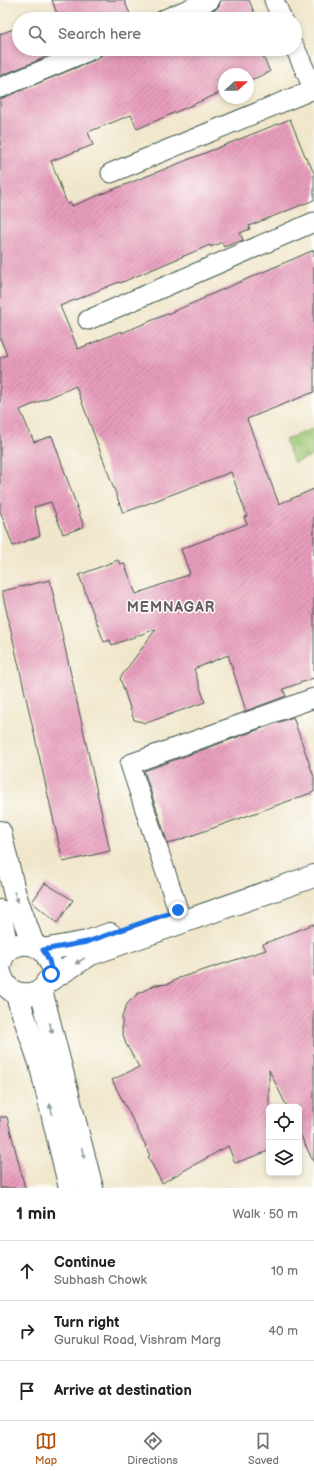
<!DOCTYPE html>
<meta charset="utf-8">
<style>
body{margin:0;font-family:"Balsamiq Sans",sans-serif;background:#f6f6f6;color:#222}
.controls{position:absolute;right:12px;bottom:12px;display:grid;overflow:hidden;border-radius:6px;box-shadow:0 2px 6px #0003}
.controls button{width:36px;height:36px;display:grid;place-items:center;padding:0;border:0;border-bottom:1px solid #e0e0e0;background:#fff;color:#222;font:20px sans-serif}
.compass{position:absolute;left:218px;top:68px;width:36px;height:36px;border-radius:50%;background:#fff;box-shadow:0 2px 6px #0003;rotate:68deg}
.stop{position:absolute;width:12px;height:12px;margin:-9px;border:3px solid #1a73e8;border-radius:50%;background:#fff}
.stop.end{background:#1a73e8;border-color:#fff;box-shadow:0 1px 4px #0008}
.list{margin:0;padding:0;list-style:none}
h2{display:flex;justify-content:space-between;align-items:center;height:52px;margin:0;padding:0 16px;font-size:17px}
h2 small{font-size:13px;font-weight:400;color:#767676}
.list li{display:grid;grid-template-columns:26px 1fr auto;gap:12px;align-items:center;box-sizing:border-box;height:60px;padding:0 16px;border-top:1px solid #e0e0e0}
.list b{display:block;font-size:15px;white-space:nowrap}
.list p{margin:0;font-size:13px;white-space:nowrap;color:#767676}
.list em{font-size:13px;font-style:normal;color:#767676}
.icon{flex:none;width:22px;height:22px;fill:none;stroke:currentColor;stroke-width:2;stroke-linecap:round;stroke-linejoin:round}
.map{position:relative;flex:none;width:314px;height:1188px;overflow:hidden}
.search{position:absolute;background:#fff;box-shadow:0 2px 6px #0003;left:12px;right:12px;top:12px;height:44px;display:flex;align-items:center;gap:10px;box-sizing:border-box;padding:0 14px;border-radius:22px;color:#767676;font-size:15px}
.sheet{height:232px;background:#fff}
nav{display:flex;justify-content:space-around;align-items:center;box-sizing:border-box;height:56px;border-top:1px solid #e0e0e0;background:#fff;font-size:11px;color:#767676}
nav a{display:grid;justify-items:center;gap:2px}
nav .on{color:#b45309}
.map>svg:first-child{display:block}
.grass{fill:url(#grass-tufts);stroke:#5e8254}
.building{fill:url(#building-hatch)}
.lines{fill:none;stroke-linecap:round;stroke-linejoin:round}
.minor-casing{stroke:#3e564b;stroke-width:21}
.tertiary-casing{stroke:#3e564b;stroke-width:24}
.minor{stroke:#fff;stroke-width:19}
.tertiary{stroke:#fff;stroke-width:22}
.oneway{fill:#8f9e9a}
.route{stroke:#1a73e8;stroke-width:5}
.labels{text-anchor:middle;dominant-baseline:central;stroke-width:3;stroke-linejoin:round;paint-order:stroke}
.district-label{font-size:14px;font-weight:bold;letter-spacing:1px;fill:#655e64;stroke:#fdfcf7}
</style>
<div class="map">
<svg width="314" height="1188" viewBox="0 0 314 1188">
<defs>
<pattern id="grass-tufts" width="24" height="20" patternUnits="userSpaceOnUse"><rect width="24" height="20" fill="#9ec773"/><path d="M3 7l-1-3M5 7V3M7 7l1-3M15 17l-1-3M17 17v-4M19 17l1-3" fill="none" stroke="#80a35f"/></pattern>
<pattern id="building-hatch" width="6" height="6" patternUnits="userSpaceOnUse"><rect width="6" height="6" fill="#e89cbc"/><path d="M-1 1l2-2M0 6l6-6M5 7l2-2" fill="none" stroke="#bb809a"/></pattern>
</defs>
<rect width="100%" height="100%" fill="#fdfcf7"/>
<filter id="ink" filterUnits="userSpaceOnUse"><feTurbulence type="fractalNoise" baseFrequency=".025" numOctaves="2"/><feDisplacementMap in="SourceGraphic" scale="8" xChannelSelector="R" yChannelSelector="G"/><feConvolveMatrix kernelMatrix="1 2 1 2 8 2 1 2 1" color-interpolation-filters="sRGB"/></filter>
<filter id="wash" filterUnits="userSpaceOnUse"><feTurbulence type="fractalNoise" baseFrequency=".012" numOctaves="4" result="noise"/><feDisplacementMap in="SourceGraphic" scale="16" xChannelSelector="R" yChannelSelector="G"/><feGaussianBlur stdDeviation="0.9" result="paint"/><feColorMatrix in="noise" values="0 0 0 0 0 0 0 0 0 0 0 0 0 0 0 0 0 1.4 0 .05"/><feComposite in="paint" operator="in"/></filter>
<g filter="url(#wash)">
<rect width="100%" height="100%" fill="#f0e6cb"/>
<path class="grass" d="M 314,428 L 314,455 L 294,463 L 285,440 Z"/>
<g id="blocks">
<g class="building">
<path d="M 52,0 L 124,0 L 130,14 L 117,19 L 59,19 Z"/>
<path d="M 221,0 L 249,0 L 257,19 L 193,19 L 215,10 L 219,6 Z"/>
<path d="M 19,27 L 19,49 L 41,49 L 44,58 L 0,76 L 0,34 Z"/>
<path d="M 104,49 L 260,49 L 270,72 L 248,81 L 248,74 L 224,74 L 224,91 L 137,129 L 131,115 L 88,132 L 93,145 L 51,161 L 67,204 L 71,203 L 72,206 L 290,119 L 308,163 L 309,162 L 314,173 L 314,200 L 249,226 L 250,229 L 240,233 L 243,240 L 224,247 L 222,242 L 211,247 L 210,245 L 120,283 L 119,282 L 60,306 L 78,349 L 121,331 L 122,333 L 205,298 L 205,297 L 314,250 L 314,392 L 247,419 L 279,504 L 314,489 L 314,678 L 283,689 L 286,696 L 246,711 L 228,655 L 194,669 L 205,702 L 146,723 L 134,720 L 120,678 L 156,629 L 112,645 L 110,640 L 104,642 L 79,575 L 118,560 L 120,564 L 124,563 L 136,594 L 190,574 L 181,549 L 247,524 L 244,517 L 247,516 L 231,472 L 123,513 L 76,386 L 20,410 L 34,442 L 52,436 L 84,527 L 63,534 L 51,502 L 34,507 L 40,536 L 13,546 L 0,511 L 0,358 L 7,355 L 0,338 L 0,99 L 97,59 L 102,55 Z"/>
<path d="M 50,580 L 110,851 L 63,862 L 2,591 Z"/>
<path d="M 293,717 L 314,777 L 314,792 L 168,844 L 144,771 Z"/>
<path d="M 45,883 L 73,900 L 57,923 L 32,902 Z"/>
<path d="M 314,924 L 314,1163 L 299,1132 L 299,1107 L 287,1107 L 269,1070 L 269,1151 L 235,1163 L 228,1146 L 162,1183 L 148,1157 L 150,1156 L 145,1146 L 146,1146 L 112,1080 L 139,1067 L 126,1044 L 122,1031 L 122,1017 L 127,1004 L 137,994 L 155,985 L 168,984 L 179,978 L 266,950 L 263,944 Z"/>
<path d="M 0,1117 L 7,1117 L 25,1188 L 0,1188 Z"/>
</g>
</g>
</g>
<g filter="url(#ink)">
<use href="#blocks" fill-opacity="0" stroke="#3e564b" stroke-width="1"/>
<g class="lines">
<g class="minor-casing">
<g id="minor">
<path d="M 274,0 L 282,19"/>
<path d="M 165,19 L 210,0"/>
<path d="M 295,48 L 314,90"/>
<path d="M 0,88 L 93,49"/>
<path d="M 111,173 L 314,89"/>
<path d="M 88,320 L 314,222"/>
<path d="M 178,910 L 130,764 L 314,698"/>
</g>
</g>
<g class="tertiary-casing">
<g id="tertiary">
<path d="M 0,832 L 15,895 L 33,944"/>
<path d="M 0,911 L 7,950"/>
<path d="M 43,950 L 87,942 L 110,934"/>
<path d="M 0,964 C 6,938 42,937 50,962"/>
<path d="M 0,972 C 4,987 13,996 30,994"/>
<path d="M 47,982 L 91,954 L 314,876"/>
<path d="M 41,990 L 92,1188"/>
<path d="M 16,993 L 40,1063 L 70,1188"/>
</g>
</g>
<use href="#minor" class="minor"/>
<use href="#tertiary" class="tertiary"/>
</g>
<defs><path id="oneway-solid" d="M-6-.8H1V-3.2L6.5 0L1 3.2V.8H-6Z"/></defs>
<g class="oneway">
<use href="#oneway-solid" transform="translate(16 897) rotate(72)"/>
<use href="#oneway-solid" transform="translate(80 961) rotate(148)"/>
<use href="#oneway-solid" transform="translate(51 1028) rotate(75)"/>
<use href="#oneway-solid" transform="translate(51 1109) rotate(-104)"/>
<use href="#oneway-solid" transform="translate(83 1153) rotate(76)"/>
</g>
</g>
<g class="lines" filter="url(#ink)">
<path class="route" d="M 51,974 C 51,964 49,958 43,950 L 87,942 L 178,910"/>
</g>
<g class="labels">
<g class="district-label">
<text x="171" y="607">MEMNAGAR</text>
</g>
</g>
</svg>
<div class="controls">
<button><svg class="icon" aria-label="locate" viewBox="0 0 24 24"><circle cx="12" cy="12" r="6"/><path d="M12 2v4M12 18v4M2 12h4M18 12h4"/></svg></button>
<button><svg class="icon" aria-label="layers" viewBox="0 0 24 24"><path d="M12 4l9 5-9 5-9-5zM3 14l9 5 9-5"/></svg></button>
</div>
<svg class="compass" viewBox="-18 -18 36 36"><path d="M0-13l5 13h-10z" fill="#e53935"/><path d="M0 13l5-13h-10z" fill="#767676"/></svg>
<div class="stop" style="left:51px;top:974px"></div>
<div class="stop end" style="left:178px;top:910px"></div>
<div class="search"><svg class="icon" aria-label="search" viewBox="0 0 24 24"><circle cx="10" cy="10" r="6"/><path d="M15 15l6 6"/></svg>Search here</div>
</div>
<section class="sheet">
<h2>1 min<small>Walk · 50 m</small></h2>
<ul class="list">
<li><svg class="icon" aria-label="ahead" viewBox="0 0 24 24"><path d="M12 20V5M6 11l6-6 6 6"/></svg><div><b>Continue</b><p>Subhash Chowk</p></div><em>10 m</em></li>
<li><svg class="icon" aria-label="right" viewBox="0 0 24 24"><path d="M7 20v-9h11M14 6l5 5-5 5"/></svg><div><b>Turn right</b><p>Gurukul Road, Vishram Marg</p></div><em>40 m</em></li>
<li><svg class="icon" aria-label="arrive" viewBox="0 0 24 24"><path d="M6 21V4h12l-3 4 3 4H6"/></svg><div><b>Arrive at destination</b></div></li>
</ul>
</section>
<nav>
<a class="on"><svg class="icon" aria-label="map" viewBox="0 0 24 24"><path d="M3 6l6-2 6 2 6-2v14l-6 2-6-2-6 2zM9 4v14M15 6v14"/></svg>Map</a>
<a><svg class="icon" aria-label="directions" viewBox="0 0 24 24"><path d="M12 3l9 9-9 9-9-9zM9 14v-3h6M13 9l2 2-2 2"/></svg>Directions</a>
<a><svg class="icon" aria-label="saved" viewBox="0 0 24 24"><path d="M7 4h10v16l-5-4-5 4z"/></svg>Saved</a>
</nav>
